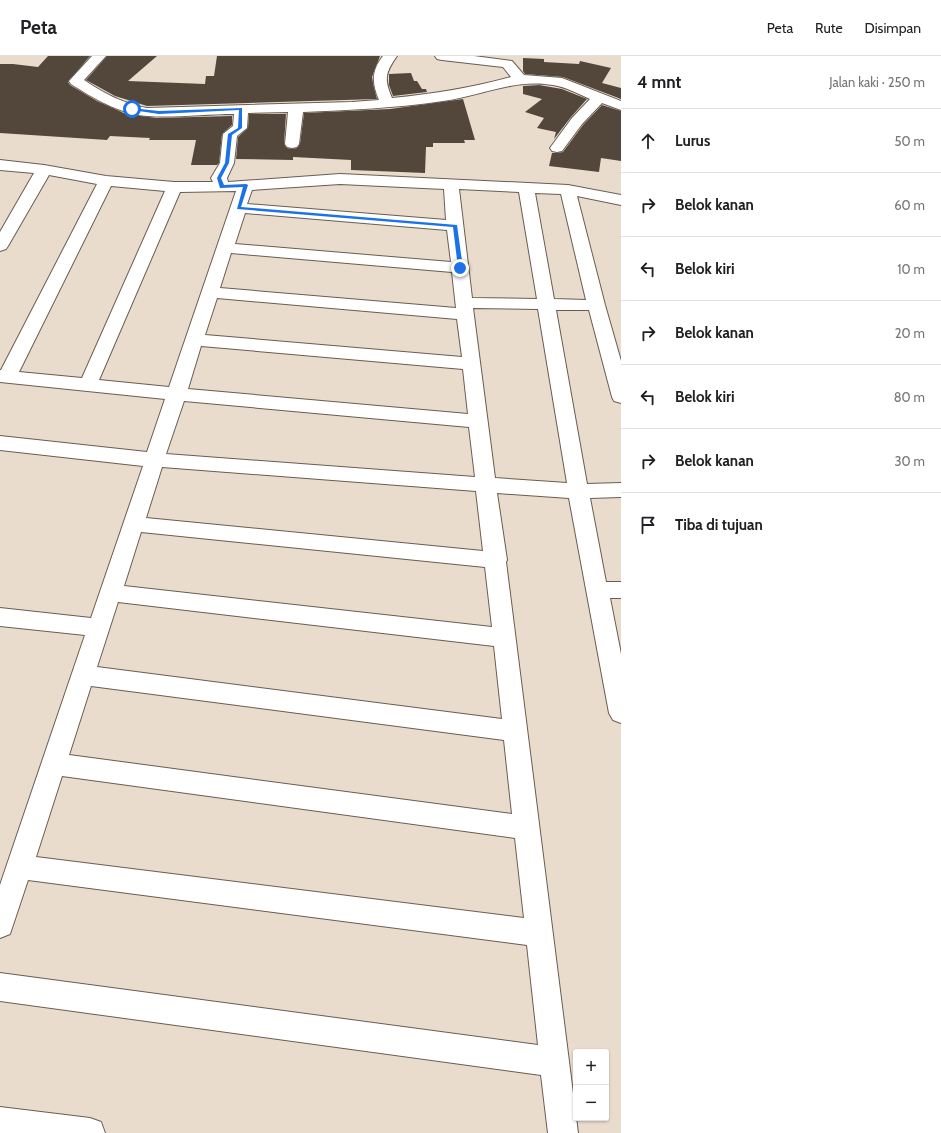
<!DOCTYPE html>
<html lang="id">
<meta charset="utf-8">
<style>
body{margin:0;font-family:Cabin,sans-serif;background:#f6f6f6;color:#202124}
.controls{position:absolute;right:12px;bottom:12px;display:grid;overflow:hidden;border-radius:4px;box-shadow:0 1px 3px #0004}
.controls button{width:36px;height:36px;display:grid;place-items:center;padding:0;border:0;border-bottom:1px solid #e0e0e0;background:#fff;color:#202124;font:20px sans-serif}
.stop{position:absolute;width:12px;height:12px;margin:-9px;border:3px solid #1a73e8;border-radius:50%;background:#fff}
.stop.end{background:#1a73e8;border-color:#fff;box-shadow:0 1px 4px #0008}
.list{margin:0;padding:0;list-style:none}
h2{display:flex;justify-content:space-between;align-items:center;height:52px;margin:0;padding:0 16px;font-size:17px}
h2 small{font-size:13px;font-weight:400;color:#757577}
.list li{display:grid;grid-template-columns:26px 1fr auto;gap:12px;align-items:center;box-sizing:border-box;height:64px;padding:0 16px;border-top:1px solid #e0e0e0}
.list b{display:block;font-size:15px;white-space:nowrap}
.list em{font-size:13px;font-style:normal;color:#757577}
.icon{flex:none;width:22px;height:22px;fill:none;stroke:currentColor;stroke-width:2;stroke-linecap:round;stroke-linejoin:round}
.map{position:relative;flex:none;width:621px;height:1077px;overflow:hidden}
header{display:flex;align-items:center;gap:24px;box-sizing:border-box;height:56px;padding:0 20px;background:#fff;border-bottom:1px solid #e0e0e0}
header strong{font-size:19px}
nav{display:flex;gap:22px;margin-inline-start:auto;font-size:14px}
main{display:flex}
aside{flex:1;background:#fff}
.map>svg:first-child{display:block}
.building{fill:#53473b}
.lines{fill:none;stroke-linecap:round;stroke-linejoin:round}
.minor-casing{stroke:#695d51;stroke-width:2}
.minor{fill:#fff;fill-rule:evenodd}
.route{fill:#1a73e8}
</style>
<header>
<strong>Peta</strong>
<nav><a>Peta</a><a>Rute</a><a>Disimpan</a></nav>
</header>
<main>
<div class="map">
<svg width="621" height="1077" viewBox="0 0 621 1077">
<rect width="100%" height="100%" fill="#eadccd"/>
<g class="building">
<path d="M 48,0 L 90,0 L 68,26 L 70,29 L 97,45 L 126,58 L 157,62 L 232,60 L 232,69 L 222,78 L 219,107 L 217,109 L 191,109 L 196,84 L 149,84 L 150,82 L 110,80 L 107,84 L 0,77 L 0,8 L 13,8 L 38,11 Z"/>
<path d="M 107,0 L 157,0 L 128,25 L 205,28 L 206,20 L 214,20 L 217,0 L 380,0 L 372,21 L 374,32 L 377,43 L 147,50 L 115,40 L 86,24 Z"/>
<path d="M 523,2 L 544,3 L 544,6 L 579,8 L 580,5 L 611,12 L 602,27 L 621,32 L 621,43 L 563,21 L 525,18 L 523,15 Z"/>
<path d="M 411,17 L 414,25 L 417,25 L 422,33 L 426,33 L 427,36 L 393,40 L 389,29 L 389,18 Z"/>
<path d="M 539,29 L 562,33 L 587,43 L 571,61 L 554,83 L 556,76 L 537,72 L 544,62 L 525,56 L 542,43 L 523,38 L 523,30 Z"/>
<path d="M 463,43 L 475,84 L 464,84 L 465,87 L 433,87 L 433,91 L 426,91 L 425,117 L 351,114 L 351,104 L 293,101 L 293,104 L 236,103 L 238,81 L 248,72 L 249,58 L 286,58 L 284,88 L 287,92 L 292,93 L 297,92 L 300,88 L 304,57 L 390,53 Z"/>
<path d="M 602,49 L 621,55 L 621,105 L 601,102 L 599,116 L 549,110 L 552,97 L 557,97 L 563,96 L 583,69 Z"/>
</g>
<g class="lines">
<g class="minor-casing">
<g id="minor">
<path d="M 92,0 L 106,0 L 84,24 C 103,37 124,48 147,52 L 352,46 L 379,44 C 372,27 371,15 383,0 L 397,0 C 385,17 384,23 392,42 C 433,38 471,32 511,21 L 503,11 L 442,4 L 437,3 L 435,0 L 474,0 L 512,5 L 524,19 L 562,22 L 621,45 L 621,54 L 602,47 L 582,68 L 562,95 L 557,96 L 552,95 L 550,92 L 572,62 L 590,43 C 579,38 566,31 553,29 C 516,22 480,40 443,45 C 396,52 349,54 303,56 L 299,88 L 297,91 L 292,92 L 287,91 L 285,88 L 288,56 L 248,57 L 247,72 L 237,80 L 234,107 L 227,122 L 228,126 L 340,118 L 568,129 L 621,139 L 621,149 L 577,140 L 605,249 L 621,305 L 621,347 L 614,345 L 612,341 L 589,254 L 556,254 L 587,428 L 621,427 L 621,441 L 590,442 L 606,526 L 621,526 L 621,542 L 610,542 L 621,598 L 621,667 L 613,664 L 609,657 L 569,442 L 497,437 L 507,504 L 506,506 L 578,1077 L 548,1077 L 541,1019 L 0,945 L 0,917 L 538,989 L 527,889 L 28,824 L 10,878 L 0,882 L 0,829 L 85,579 L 0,570 L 0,552 L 91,562 L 143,410 L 0,394 L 0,380 L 147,396 L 165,343 L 0,326 L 0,314 L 1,314 L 97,128 L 49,119 L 8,190 L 6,193 L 0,195 L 0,176 L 34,117 L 0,114 L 0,104 L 44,109 L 106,120 L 174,126 L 213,126 L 211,122 L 220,107 L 223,78 L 233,70 L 234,58 C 206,58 174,62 147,60 C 120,58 93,42 71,28 L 69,25 ZM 340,128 L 444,133 L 446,164 L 247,148 L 252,134 ZM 111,130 L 165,135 L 82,322 L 19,316 ZM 459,133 L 519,136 L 537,243 L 472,242 ZM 236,135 L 169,331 L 99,324 L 180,136 ZM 535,137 L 561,138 L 586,244 L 554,243 ZM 245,157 L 447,174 L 451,206 L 235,188 ZM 231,197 L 452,216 L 456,252 L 220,232 ZM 217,242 L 457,263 L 462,301 L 205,279 ZM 473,252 L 538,253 L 567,427 L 495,422 ZM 201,290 L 463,313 L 468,358 L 188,333 ZM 184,345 L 469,371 L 475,421 L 166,398 ZM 162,411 L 476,435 L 483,495 L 146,462 ZM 141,476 L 485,511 L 492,571 L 124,530 ZM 118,546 L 494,590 L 502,663 L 97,611 ZM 91,630 L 504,684 L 512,758 L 69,699 ZM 62,720 L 515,782 L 524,862 L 36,801 Z"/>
<path d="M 0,1051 L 90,1062 L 101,1066 L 105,1077 L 0,1077 Z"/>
</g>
</g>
<use href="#minor" class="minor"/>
</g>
<path class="route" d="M 131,52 L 159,55 L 242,52 L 242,72 L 232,79 L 229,107 L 221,122 L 224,129 L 246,128 L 248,129 L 241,151 L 457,169 L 463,212 L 460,214 L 458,212 L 453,171 L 237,153 L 243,131 L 220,132 L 217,122 L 225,107 L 228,78 L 238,72 L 239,54 L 159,58 L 132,54 Z"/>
</svg>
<div class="controls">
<button>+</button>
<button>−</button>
</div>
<div class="stop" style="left:132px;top:53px"></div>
<div class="stop end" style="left:460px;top:212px"></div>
</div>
<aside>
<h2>4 mnt<small>Jalan kaki · 250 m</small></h2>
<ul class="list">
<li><svg class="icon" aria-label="ahead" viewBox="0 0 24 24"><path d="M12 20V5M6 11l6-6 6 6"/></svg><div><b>Lurus</b></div><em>50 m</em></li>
<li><svg class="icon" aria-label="right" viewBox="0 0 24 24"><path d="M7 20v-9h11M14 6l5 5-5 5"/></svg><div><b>Belok kanan</b></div><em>60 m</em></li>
<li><svg class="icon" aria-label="left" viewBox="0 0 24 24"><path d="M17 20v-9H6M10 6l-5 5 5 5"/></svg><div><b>Belok kiri</b></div><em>10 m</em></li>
<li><svg class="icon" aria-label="right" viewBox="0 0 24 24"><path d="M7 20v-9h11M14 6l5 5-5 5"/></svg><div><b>Belok kanan</b></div><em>20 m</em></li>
<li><svg class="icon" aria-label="left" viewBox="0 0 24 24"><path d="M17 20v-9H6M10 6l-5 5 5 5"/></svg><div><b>Belok kiri</b></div><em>80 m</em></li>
<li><svg class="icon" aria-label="right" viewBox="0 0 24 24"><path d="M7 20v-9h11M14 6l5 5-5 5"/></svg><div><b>Belok kanan</b></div><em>30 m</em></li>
<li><svg class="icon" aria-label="arrive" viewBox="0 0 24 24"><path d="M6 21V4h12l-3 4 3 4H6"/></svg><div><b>Tiba di tujuan</b></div></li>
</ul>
</aside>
</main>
